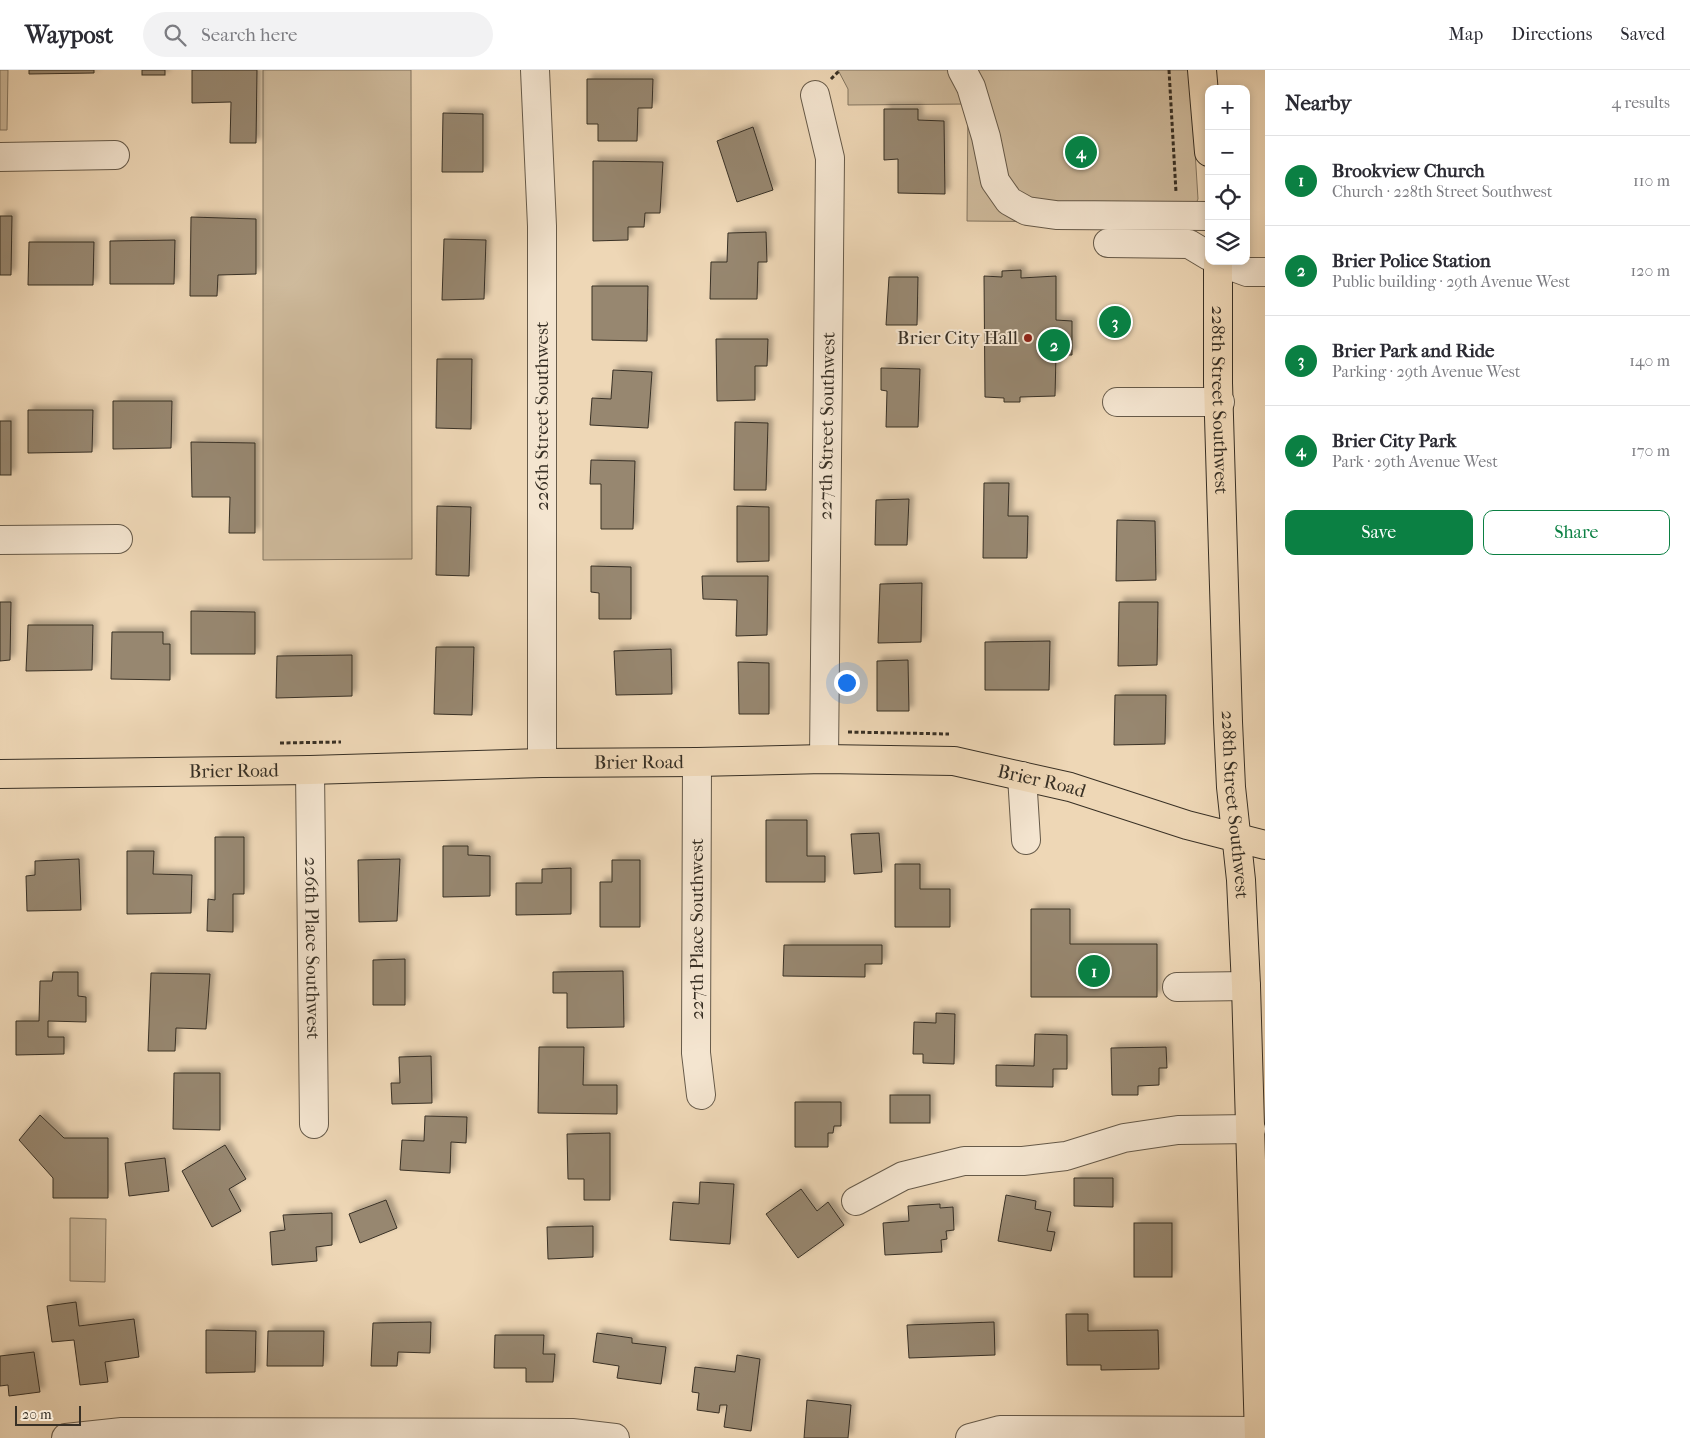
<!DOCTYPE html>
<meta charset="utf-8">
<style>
body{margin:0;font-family:"IM FELL French Canon",serif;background:#f2f2f3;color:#2b2b33}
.controls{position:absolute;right:15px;top:15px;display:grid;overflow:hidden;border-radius:10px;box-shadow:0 2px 8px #0003}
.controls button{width:45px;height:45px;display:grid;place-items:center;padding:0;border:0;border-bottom:1px solid #e1e1e2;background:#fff;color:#2b2b33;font:25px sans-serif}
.scale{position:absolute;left:15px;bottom:12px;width:66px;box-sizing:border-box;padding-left:5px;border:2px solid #383025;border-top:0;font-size:14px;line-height:18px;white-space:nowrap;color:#383025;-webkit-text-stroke:4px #f4e5d0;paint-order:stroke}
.you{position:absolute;left:846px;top:612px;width:18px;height:18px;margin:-12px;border:4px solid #fff;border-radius:50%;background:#1a73e8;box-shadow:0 0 0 8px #1a73e833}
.badge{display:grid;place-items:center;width:32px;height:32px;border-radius:50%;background:#0b8043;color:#fff;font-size:16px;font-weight:700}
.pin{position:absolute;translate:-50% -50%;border:2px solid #fff;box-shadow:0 1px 5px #0006}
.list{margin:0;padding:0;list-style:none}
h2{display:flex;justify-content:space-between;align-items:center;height:65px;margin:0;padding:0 20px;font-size:21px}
h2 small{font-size:16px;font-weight:400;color:#7c7c81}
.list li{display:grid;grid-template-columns:32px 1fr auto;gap:15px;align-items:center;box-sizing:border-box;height:90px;padding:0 20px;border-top:1px solid #e1e1e2}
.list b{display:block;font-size:19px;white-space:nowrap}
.list p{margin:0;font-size:16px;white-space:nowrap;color:#7c7c81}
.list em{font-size:16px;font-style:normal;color:#7c7c81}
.actions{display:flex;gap:10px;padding:15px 20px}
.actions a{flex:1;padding:11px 0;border:1px solid #0b8043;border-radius:10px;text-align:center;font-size:18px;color:#0b8043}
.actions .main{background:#0b8043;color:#fff}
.icon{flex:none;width:28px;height:28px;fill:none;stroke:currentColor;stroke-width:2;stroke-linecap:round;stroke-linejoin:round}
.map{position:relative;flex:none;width:1265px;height:1368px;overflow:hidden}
header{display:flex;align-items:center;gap:30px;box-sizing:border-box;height:70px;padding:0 25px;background:#fff;border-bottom:1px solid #e1e1e2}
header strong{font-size:24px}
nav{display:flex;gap:28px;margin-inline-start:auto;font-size:18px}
.search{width:350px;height:45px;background:#f2f2f3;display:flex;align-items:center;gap:12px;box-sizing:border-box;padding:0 18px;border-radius:28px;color:#7c7c81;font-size:19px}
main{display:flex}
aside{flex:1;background:#fff}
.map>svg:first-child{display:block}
.green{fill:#cfbb9d;stroke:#847661}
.building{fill:#978770;stroke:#383025;filter:url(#shadow)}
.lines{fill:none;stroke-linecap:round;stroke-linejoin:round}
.minor-casing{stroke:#665a49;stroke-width:30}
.major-casing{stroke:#383025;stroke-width:30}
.path{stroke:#383025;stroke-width:3;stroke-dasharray:4 2.5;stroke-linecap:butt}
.minor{stroke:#f4e5d0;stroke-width:28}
.major{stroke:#eed7b6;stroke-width:28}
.poi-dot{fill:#8f2418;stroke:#f4e5d0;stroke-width:2}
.labels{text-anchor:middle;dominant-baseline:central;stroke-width:4;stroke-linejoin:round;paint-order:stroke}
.poi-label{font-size:19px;fill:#383025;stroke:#f4e5d0;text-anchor:end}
.street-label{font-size:19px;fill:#383025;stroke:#f4e5d0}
</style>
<header>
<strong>Waypost</strong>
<div class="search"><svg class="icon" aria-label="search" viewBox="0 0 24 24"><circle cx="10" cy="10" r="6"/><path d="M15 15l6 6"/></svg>Search here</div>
<nav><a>Map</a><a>Directions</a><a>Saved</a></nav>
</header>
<main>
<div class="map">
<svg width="1265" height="1368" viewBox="0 0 1265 1368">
<defs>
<filter id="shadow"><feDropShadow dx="4.5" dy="-4.5" stdDeviation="2.5" flood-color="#0004"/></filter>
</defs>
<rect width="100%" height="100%" fill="#eed7b6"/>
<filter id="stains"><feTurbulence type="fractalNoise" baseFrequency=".004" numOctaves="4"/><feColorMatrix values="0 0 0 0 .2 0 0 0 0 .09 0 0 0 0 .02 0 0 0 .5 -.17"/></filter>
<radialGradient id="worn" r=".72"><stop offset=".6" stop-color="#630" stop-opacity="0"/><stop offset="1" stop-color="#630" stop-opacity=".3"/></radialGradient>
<g class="green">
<path d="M 0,0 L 8,0 L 7,60 L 0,60 Z"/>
<path d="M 263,0 L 411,0 L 412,489 L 263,490 Z"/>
<path d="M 838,0 L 1190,0 L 1198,129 L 1183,162 L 1095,155 L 1082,152 L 967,151 L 968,34 L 848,35 L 848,19 Z"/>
<path d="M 70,1148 L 106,1149 L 105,1212 L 70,1211 Z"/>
</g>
<g class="building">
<path d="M 29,0 L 94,0 L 94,3 L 29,4 Z"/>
<rect x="142" y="0" width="23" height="5"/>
<path d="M 192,0 L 257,0 L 256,73 L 230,73 L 231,32 L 192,33 Z"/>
<path d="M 587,9 L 653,9 L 652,38 L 638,38 L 637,71 L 598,71 L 598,54 L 587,54 Z"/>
<path d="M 884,39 L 918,39 L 918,50 L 944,51 L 945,124 L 898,123 L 898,89 L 884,90 Z"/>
<path d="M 443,43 L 483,44 L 483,102 L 442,102 Z"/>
<path d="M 753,57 L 773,120 L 737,132 L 717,71 Z"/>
<path d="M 593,91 L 663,92 L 660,143 L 645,143 L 644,157 L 628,157 L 628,170 L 593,171 Z"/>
<path d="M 0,146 L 12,146 L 11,205 L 0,205 Z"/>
<path d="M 191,147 L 256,149 L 256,204 L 218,205 L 217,226 L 190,226 Z"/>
<path d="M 766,162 L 767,192 L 758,192 L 757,229 L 710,229 L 711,192 L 727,192 L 728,163 Z"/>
<path d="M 444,169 L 486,170 L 484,229 L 442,230 Z"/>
<path d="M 175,170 L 174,214 L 110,214 L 110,171 Z"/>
<path d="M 29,172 L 94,172 L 93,215 L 28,215 Z"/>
<path d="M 1021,200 L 1021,208 L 1056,206 L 1056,250 L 1072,251 L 1072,285 L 1056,285 L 1055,326 L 1020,327 L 1020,332 L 1004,332 L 1004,328 L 985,327 L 984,206 L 1002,207 L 1002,201 Z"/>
<path d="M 889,207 L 918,207 L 917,255 L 886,255 Z"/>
<path d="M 592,216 L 648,216 L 647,271 L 592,270 Z"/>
<path d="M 716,269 L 768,269 L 767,296 L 755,296 L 755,330 L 717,331 Z"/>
<path d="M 437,289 L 472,289 L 471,359 L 436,358 Z"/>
<path d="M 881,298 L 920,299 L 918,357 L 886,357 L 887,321 L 881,320 Z"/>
<path d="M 613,300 L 652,302 L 648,358 L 590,355 L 592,328 L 611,329 Z"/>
<path d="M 113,331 L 172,331 L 171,378 L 113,379 Z"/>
<path d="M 28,340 L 93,340 L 92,382 L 28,383 Z"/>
<rect x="0" y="351" width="11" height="54"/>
<path d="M 735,352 L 768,353 L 766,420 L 734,420 Z"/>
<path d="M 191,372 L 255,373 L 255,463 L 229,463 L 230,427 L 192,427 Z"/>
<path d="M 591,390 L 635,391 L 633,459 L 601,459 L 601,414 L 590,414 Z"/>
<path d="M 984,413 L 1009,413 L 1008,446 L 1028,446 L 1027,488 L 983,488 Z"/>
<path d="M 909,429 L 907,475 L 875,475 L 876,430 Z"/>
<path d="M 437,436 L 471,437 L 469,506 L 436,505 Z"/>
<path d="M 737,436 L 769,437 L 769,491 L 737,492 Z"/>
<path d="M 1117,450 L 1155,451 L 1156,510 L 1116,511 Z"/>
<path d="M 591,496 L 631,497 L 631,549 L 599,549 L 599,523 L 591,522 Z"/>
<path d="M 702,506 L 768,506 L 767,565 L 736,566 L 737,530 L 703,529 Z"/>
<path d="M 922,513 L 921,572 L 878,573 L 880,514 Z"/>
<path d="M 0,532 L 11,532 L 10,590 L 0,591 Z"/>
<path d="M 1119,532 L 1158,532 L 1157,595 L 1118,596 Z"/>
<path d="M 191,541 L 255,542 L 255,584 L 191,584 Z"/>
<path d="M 28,555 L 93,555 L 92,600 L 26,601 Z"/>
<path d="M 112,562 L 163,562 L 163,574 L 170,574 L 170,610 L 111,609 Z"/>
<path d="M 1050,571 L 1049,620 L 985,620 L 985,572 Z"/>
<path d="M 436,577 L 474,577 L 472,645 L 434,644 Z"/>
<path d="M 671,579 L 672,624 L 616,625 L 614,581 Z"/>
<path d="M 352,585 L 352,626 L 276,628 L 277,586 Z"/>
<path d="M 908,590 L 909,641 L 877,641 L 877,591 Z"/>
<path d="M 738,592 L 769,593 L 769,644 L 739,644 Z"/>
<path d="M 1115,625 L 1166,625 L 1165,674 L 1114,675 Z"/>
<path d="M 766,750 L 807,750 L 807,786 L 825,786 L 825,812 L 766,812 Z"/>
<path d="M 879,763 L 882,802 L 854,804 L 851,764 Z"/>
<path d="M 215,767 L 244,767 L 244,824 L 233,824 L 233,862 L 207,861 L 208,829 L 215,830 Z"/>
<path d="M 443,776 L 468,776 L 468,785 L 490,786 L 490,826 L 443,827 Z"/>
<path d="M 127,781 L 154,781 L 153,804 L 192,805 L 191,843 L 127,844 Z"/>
<path d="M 79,789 L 81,840 L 27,841 L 26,806 L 35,805 L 35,791 Z"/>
<path d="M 400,789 L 397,851 L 359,852 L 358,790 Z"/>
<path d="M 612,790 L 640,790 L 640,857 L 600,857 L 600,812 L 612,812 Z"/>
<path d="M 895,794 L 920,794 L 920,819 L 950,819 L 950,857 L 895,857 Z"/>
<path d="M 571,798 L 571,844 L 516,845 L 516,813 L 542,813 L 542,799 Z"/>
<path d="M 1031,839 L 1070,839 L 1070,874 L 1157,874 L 1157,927 L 1031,927 Z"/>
<path d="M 784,875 L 882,875 L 882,894 L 865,894 L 865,907 L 783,906 Z"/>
<path d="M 405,889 L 405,935 L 373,935 L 373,890 Z"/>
<path d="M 623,901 L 624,957 L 567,958 L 567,923 L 553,923 L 553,902 Z"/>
<path d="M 53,902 L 78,902 L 78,926 L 86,927 L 86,952 L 48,951 L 48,967 L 64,967 L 64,984 L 16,985 L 16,951 L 39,951 L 40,911 L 52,911 Z"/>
<path d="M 151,903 L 210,904 L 206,959 L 176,958 L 175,981 L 148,981 Z"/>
<path d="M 936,943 L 955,944 L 954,994 L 923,993 L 923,984 L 913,984 L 914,952 L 936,953 Z"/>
<path d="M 1035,964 L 1067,965 L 1067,999 L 1053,999 L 1053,1017 L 996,1016 L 996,995 L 1034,996 Z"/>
<path d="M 539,977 L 584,977 L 583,1015 L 617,1015 L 617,1044 L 538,1043 Z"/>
<path d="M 1166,977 L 1167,998 L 1159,998 L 1159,1015 L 1138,1016 L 1138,1025 L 1112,1025 L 1111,978 Z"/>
<path d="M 431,986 L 432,1033 L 392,1034 L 391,1013 L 400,1013 L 399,987 Z"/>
<path d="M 174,1003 L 220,1003 L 220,1060 L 173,1059 Z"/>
<rect x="890" y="1025" width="40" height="28"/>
<path d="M 795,1032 L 841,1032 L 841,1056 L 834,1056 L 833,1063 L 828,1063 L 828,1077 L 795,1077 Z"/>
<path d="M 40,1045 L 64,1068 L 108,1068 L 108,1128 L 53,1128 L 53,1108 L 19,1070 Z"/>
<path d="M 425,1046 L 467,1047 L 466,1073 L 451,1072 L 450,1103 L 400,1100 L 402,1070 L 424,1071 Z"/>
<path d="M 610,1063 L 610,1130 L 584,1130 L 584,1109 L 568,1109 L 567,1064 Z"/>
<path d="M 225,1075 L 246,1109 L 229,1119 L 241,1141 L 212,1157 L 182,1101 Z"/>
<path d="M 165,1088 L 169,1121 L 129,1126 L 125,1093 Z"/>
<path d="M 1074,1108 L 1113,1108 L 1113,1137 L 1074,1136 Z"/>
<path d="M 700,1112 L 734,1114 L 730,1174 L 670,1170 L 673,1132 L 699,1134 Z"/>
<path d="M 801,1119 L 817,1141 L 828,1132 L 844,1155 L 798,1188 L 766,1144 Z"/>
<path d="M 1006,1125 L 1036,1131 L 1035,1139 L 1051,1142 L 1047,1161 L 1055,1162 L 1051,1181 L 998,1171 Z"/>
<path d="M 386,1130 L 397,1158 L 360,1173 L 349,1144 Z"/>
<path d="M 940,1134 L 940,1138 L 953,1137 L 954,1160 L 946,1161 L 947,1169 L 941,1170 L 942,1182 L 885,1185 L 883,1153 L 909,1151 L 908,1136 Z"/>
<path d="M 332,1143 L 332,1175 L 316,1177 L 317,1191 L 272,1195 L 270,1162 L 285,1160 L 283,1145 Z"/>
<rect x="1134" y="1153" width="38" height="54"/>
<path d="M 593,1156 L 593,1187 L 548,1189 L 547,1157 Z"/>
<path d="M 76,1232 L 79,1256 L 134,1249 L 139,1287 L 105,1292 L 108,1312 L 80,1315 L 74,1270 L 52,1272 L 47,1236 Z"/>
<path d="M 1066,1244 L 1088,1244 L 1088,1261 L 1158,1260 L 1159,1299 L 1101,1300 L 1101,1295 L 1067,1295 Z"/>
<path d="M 431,1252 L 430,1283 L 398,1282 L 397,1296 L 371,1296 L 373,1253 Z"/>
<path d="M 994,1252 L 995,1285 L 909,1288 L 907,1255 Z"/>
<path d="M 206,1260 L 256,1261 L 255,1302 L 206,1303 Z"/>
<path d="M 268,1261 L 324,1261 L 323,1296 L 267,1296 Z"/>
<path d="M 597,1263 L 632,1268 L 632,1273 L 666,1277 L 661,1314 L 617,1308 L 619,1296 L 593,1292 Z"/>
<path d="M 495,1265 L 544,1265 L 543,1284 L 555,1284 L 553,1312 L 526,1312 L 526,1298 L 494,1298 Z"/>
<path d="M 34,1282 L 40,1322 L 9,1326 L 8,1315 L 0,1316 L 0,1286 Z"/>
<path d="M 737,1285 L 760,1289 L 751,1361 L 724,1357 L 727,1335 L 720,1335 L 719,1343 L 697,1340 L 699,1323 L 692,1322 L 695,1297 L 735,1302 Z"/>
<path d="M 807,1330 L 851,1335 L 848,1368 L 804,1368 Z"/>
</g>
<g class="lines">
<g class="minor-casing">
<g id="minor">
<path d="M 535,0 L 542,156 L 542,693"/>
<path d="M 962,0 L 971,17 L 986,67 L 995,111 L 1009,131 L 1027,141 L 1056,145 L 1209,146"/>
<path d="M 815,25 L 830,88 L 824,689"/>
<path d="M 0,87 L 115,85"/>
<path d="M 1108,173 L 1189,174 L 1209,186"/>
<path d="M 1217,191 L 1247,202 L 1265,202"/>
<path d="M 1117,332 L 1220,332"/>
<path d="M 0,470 L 118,469"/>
<path d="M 697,692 L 696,983 L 701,1025"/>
<path id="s1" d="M 310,700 L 314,1054"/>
<path d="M 1022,706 L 1026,770"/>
<path d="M 1177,917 L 1246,916"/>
<path d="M 856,1131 L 903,1106 L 964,1091 L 1023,1091 L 1066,1086 L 1124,1068 L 1178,1060 L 1251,1059"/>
<path d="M 66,1368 L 122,1362 L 572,1363 L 615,1368"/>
<path d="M 970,1368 L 1000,1360 L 1265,1361"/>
</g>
</g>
<g class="major-casing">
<g id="major">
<path d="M 1202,0 L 1209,82"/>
<path id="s2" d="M 1218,191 L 1218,313 L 1228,652 L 1231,717 L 1241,810 L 1246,916 L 1259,1368"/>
<path id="s3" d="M 0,704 L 310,700 L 542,693 L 697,692 L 824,689 L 954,691 L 1070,717 L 1187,755 L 1265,775"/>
</g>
</g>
<g class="path">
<path d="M 1169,0 L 1176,122"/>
<path d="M 831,9 L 840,0"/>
<path d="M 848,662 L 949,664"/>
<path d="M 280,673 L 341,672"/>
</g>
<use href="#minor" class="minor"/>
<use href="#major" class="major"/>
</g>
<circle class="poi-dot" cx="1028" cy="268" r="5"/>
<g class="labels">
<g class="poi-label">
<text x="1018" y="268">Brier City Hall</text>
</g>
<g class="street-label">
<text stroke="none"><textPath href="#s2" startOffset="139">228th Street Southwest</textPath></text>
<text transform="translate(542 346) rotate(-90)">226th Street Southwest</text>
<text transform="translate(827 356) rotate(-89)">227th Street Southwest</text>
<text stroke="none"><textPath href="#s3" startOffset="639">Brier Road</textPath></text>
<text stroke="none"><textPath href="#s3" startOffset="234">Brier Road</textPath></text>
<text stroke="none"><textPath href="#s3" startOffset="1044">Brier Road</textPath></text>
<text stroke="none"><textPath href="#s2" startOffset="544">228th Street Southwest</textPath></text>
<text transform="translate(697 859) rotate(-90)">227th Place Southwest</text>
<text stroke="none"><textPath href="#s1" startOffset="178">226th Place Southwest</textPath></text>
</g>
</g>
<rect width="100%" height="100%" filter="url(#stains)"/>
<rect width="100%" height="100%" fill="url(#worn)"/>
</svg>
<div class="controls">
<button>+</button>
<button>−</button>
<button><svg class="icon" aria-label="locate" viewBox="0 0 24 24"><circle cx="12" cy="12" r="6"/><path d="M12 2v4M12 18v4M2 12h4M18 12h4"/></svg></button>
<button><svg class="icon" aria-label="layers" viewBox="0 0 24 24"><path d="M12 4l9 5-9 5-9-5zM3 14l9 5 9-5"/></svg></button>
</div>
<div class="scale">20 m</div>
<div class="you"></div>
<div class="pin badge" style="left:1094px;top:901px">1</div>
<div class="pin badge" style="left:1054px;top:275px">2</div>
<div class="pin badge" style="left:1115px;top:252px">3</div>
<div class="pin badge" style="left:1081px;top:82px">4</div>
</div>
<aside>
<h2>Nearby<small>4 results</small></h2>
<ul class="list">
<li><span class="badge">1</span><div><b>Brookview Church</b><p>Church · 228th Street Southwest</p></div><em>110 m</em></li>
<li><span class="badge">2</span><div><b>Brier Police Station</b><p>Public building · 29th Avenue West</p></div><em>120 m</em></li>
<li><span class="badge">3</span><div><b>Brier Park and Ride</b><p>Parking · 29th Avenue West</p></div><em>140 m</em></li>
<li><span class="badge">4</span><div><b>Brier City Park</b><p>Park · 29th Avenue West</p></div><em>170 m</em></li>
</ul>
<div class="actions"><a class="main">Save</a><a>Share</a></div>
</aside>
</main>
